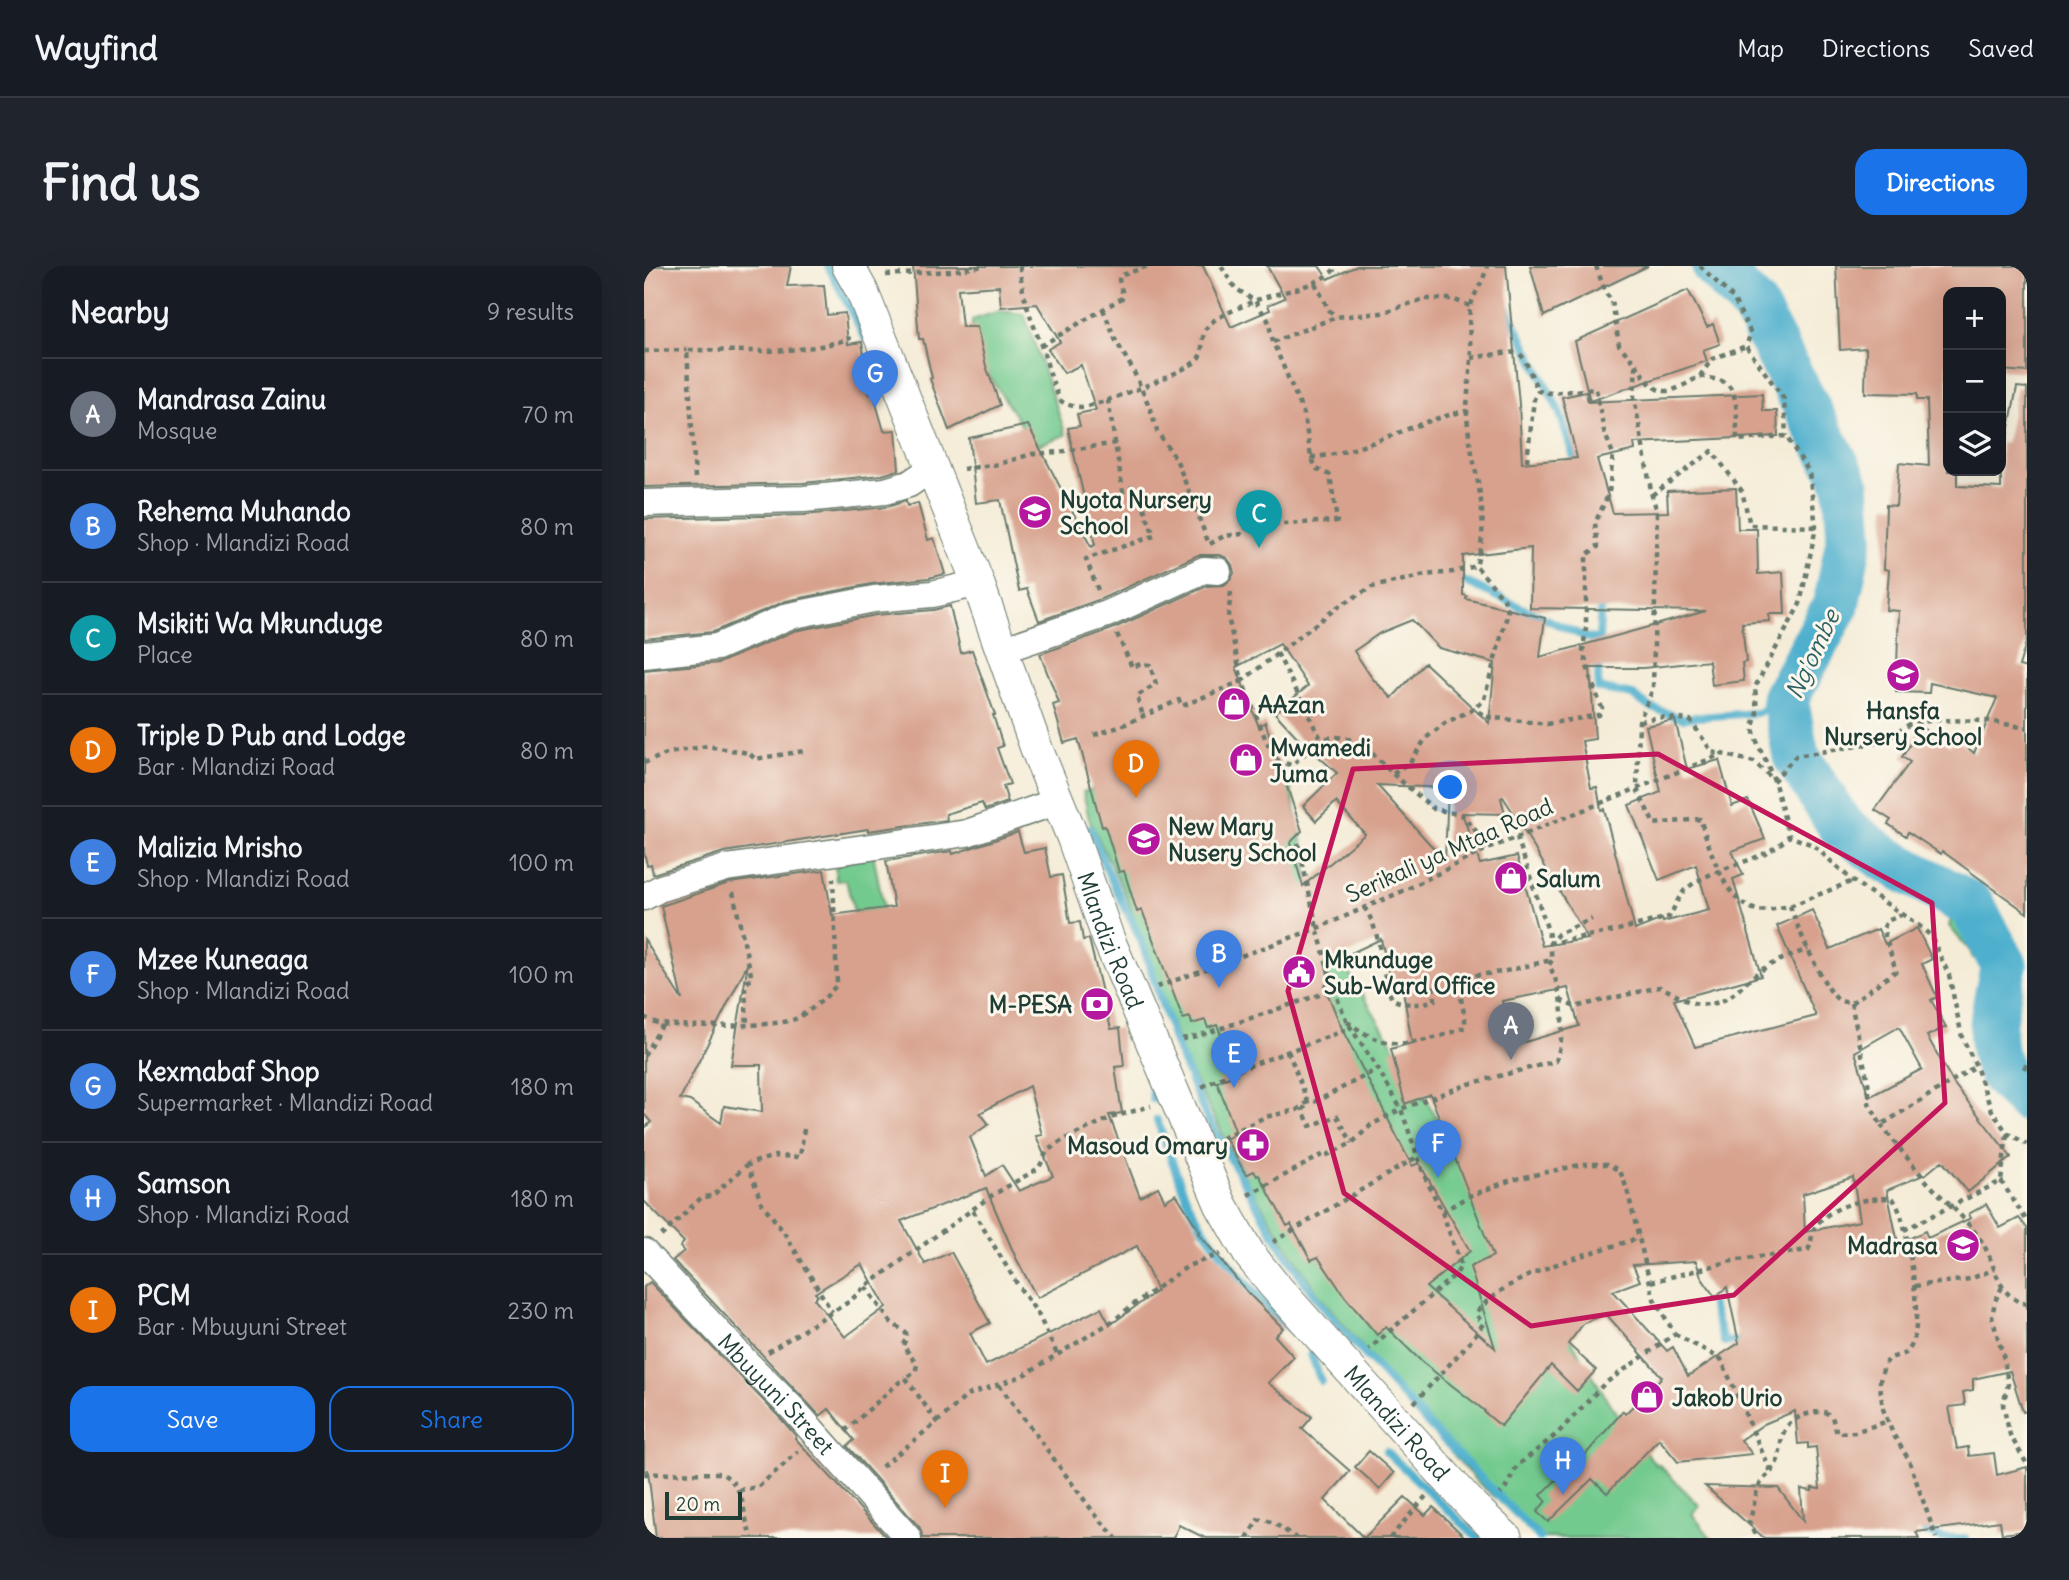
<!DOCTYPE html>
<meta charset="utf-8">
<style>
body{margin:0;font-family:Delius,sans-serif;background:#20242c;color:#f1f3f6}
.controls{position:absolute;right:21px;top:21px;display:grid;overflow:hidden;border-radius:14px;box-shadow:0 7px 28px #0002}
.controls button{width:63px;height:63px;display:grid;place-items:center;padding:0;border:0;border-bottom:2px solid #363941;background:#171b24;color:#f1f3f6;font:35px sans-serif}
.scale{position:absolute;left:21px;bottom:18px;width:77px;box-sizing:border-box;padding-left:7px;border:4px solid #1f3d34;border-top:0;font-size:19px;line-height:24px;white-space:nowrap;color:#1f3d34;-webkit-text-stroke:5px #fbf7ec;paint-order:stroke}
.you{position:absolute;left:807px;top:522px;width:24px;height:24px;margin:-18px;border:5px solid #fff;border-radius:50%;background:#1a73e8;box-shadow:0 0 0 10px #1a73e833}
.badge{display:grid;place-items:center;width:46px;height:46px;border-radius:50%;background:#1a73e8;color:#fff;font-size:23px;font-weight:700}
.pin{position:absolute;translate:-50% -58px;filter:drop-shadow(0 2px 4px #0008)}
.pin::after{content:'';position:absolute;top:37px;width:24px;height:21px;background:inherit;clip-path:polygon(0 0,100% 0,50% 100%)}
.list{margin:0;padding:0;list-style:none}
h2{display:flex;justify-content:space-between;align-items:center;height:91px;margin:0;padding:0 28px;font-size:30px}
h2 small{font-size:23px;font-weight:400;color:#9ea1a6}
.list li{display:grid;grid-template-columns:46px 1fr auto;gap:21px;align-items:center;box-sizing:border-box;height:112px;padding:0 28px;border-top:2px solid #363941}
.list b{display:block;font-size:26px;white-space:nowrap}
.list p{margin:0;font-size:23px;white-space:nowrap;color:#9ea1a6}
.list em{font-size:23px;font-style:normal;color:#9ea1a6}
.actions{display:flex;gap:14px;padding:21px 28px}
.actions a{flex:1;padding:16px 0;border:2px solid #1a73e8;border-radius:21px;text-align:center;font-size:24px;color:#1a73e8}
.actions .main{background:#1a73e8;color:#fff}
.icon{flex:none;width:38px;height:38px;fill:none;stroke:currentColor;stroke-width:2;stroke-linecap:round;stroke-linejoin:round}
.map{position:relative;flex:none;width:1383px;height:1272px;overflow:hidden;border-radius:21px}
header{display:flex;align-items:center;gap:42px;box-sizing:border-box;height:98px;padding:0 35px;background:#171b24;border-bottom:2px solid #363941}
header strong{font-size:33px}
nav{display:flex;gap:38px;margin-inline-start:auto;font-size:24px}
.intro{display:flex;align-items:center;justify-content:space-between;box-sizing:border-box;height:168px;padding:0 42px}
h1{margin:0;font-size:49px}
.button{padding:18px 32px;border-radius:21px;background:#1a73e8;color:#fff;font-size:24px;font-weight:700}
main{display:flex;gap:42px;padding:0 42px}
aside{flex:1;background:#171b24;border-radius:21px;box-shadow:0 7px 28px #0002}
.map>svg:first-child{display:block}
.green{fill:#73ca8f;stroke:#498462;stroke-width:2}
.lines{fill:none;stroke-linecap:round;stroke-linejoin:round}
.stream{stroke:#4fb0ce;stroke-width:8}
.river{stroke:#4fb0ce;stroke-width:47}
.building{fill:#d7a18d;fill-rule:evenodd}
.minor-casing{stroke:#6a7a6d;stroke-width:29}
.tertiary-casing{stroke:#6a7a6d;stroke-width:34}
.path{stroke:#6a7a6d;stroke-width:4.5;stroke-dasharray:5 5;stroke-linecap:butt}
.minor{stroke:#fff;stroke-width:26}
.tertiary{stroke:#fff;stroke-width:32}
.marked{fill:none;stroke:#c2185b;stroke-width:5;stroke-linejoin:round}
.labels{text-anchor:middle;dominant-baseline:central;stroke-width:6;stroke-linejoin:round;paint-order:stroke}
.poi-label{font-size:23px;font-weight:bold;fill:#1f3d34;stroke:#fbf7ec;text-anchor:start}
.street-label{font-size:23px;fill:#1f3d34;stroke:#fbf7ec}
.water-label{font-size:24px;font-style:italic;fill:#2d6062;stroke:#fbf7ec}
</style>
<header>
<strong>Wayfind</strong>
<nav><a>Map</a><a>Directions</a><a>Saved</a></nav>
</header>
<div class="intro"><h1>Find us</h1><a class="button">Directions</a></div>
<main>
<aside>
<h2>Nearby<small>9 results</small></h2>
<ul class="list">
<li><span class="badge" style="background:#6b7280">A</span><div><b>Mandrasa Zainu</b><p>Mosque</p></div><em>70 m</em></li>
<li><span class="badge" style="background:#3f7fe0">B</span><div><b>Rehema Muhando</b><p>Shop · Mlandizi Road</p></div><em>80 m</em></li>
<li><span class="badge" style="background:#0f9aa8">C</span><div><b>Msikiti Wa Mkunduge</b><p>Place</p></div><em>80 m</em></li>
<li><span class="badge" style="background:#e8710a">D</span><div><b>Triple D Pub and Lodge</b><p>Bar · Mlandizi Road</p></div><em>80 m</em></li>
<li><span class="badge" style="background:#3f7fe0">E</span><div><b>Malizia Mrisho</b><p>Shop · Mlandizi Road</p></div><em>100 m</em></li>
<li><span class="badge" style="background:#3f7fe0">F</span><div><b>Mzee Kuneaga</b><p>Shop · Mlandizi Road</p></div><em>100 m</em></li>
<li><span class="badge" style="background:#3f7fe0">G</span><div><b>Kexmabaf Shop</b><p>Supermarket · Mlandizi Road</p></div><em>180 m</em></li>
<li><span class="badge" style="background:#3f7fe0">H</span><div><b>Samson</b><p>Shop · Mlandizi Road</p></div><em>180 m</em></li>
<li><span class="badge" style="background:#e8710a">I</span><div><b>PCM</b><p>Bar · Mbuyuni Street</p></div><em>230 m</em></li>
</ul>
<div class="actions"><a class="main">Save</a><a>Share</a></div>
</aside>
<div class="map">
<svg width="1383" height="1272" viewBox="0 0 1383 1272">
<rect width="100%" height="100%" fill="#fbf7ec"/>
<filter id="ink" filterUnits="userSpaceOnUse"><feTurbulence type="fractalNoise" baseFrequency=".0143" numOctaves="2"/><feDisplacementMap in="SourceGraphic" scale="14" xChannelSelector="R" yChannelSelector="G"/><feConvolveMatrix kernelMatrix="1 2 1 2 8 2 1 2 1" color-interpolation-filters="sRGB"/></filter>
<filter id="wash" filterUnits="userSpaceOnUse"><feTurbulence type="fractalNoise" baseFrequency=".00686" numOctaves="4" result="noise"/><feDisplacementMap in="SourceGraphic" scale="28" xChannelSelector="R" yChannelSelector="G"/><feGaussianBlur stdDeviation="1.57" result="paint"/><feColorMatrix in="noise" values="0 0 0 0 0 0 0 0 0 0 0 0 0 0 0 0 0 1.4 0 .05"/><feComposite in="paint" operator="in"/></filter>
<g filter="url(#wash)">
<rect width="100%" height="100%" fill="#f4ecd7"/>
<g class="green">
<path d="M 356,45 L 380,48 L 422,169 L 391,180 L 328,83 L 328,54 Z"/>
<path d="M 632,501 L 646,519 L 659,580 L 666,623 L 688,678 L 967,1140 L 1012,1199 L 1014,1198 L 1056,1240 L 1048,1248 L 1067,1272 L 898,1272 L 831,1214 L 677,1032 L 641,977 L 604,917 L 543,799 L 483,632 L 445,553 L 439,526 L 477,515 Z"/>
<path d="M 229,587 L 240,644 L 210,646 L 202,614 L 192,615 L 191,603 L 197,595 Z"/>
<path d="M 1315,647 L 1323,650 L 1333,661 L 1330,671 L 1326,675 L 1336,680 L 1334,691 L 1329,692 L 1326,685 L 1305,660 L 1308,650 Z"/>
</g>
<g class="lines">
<g class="stream">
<path d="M 184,0 L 221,72"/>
<path d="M 863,42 L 915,145 L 933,200"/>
<path d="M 811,311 L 941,371 L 955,374 L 954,422 L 989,429 L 1005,441 L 1038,452 L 1113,447 L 1141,433"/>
<path d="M 955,374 L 957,336"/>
<path d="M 446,562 L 461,600 L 497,674 L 531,777 L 561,848 L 637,981 L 672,1032 L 702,1068 L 784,1158 L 896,1272"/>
<path d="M 507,807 L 509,833"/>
<path d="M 513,854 C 523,880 532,909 544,935 C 564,977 617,1038 653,1069"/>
<path d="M 1068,1040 L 1080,1076 L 1103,1074"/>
<path d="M 667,1088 L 677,1115"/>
<path d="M 742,1185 L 834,1272"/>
<path d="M 1279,1254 L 1281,1265 L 1298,1272 L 1321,1272"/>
</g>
<path class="river" d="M 1071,0 L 1110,40 L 1202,217 L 1206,270 L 1192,339 L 1141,433 L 1152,490 L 1197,560 L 1240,592 L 1327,639 L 1360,699 C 1353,735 1339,774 1359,809 C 1365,817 1376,825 1383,833"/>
</g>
<g id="blocks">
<g class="building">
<path d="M 3,0 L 147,0 L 143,20 L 180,19 L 183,49 L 201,47 L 204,78 L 218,76 L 226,128 L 229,127 L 240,165 L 252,164 L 255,204 L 238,209 L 159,217 L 0,221 L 0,13 L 3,13 Z"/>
<path d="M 269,0 L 559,0 L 587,61 L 626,44 L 624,39 L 641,32 L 623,0 L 675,0 L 684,13 L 713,0 L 862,0 L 875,138 L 878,197 L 933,192 L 918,131 L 942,126 L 944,136 L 1118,128 L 1119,145 L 1133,145 L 1134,170 L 990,177 L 991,184 L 953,193 L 969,247 L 1024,246 L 1023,225 L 1092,222 L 1094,263 L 1113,263 L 1114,308 L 1139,306 L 1141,348 L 1125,348 L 1126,355 L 1098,357 L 1102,396 L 1098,397 L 1100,415 L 1068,419 L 1065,395 L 999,402 L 946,402 L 951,473 L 938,475 L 947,522 L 953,521 L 957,544 L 960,543 L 991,664 L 1018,653 L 1019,656 L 1065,644 L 1052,599 L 1015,614 L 985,539 L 1017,526 L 1002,460 L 1031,454 L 1043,503 L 1075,494 L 1088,540 L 1104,534 L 1121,573 L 1088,585 L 1099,609 L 1089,613 L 1117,710 L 1030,734 L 1051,781 L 1172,750 L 1133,660 L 1168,644 L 1186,683 L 1234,663 L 1241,678 L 1273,662 L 1288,693 L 1278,698 L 1293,731 L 1287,734 L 1302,761 L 1283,770 L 1310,818 L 1367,891 L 1324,926 L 1298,895 L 1282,908 L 1243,924 L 1254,978 L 1281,965 L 1284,972 L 1327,952 L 1325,948 L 1342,938 L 1356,962 L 1375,952 L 1383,962 L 1383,1145 L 1379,1146 L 1366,1105 L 1329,1113 L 1329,1124 L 1319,1126 L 1321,1139 L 1305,1141 L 1313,1183 L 1324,1181 L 1325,1190 L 1350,1187 L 1353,1209 L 1383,1201 L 1383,1265 L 1358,1268 L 1356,1255 L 1272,1266 L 1275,1272 L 1120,1272 L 1061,1220 L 1134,1222 L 1159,1255 L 1157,1223 L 1168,1225 L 1168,1222 L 1176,1223 L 1172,1181 L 1164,1182 L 1164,1177 L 1154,1178 L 1151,1145 L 1120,1158 L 1097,1174 L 1108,1188 L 1034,1196 L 1015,1173 L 963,1227 L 948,1213 L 904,1256 L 893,1246 L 902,1235 L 897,1229 L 927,1199 L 930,1202 L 979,1145 L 981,1148 L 1018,1111 L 962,1048 L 940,1057 L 924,1078 L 952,1104 L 933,1125 L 907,1099 L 857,1160 L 840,1146 L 841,1145 L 779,1097 L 742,1061 L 733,1069 L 701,1031 L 674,991 L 667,994 L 647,958 L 643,960 L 615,909 L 613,910 L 610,905 L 602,909 L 582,873 L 592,867 L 573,816 L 593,808 L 573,759 L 564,762 L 561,754 L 548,758 L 546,751 L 539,753 L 498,644 L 493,646 L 480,605 L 475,606 L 461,560 L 458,561 L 434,473 L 420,477 L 409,439 L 415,437 L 396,388 L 468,363 L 563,320 L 580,319 L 587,313 L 590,307 L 588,299 L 583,292 L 576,289 L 554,289 L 457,333 L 395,355 L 383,323 L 375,325 L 356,234 L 332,237 L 325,172 L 384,159 L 447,281 L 451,279 L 424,162 L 436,160 L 433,148 L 452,144 L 437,99 L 420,107 L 404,83 L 416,76 L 393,38 L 357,41 L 355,20 L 314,23 L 318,61 L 333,61 L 342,100 L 356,139 L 305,164 L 286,113 L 288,112 L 279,73 L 275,73 ZM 887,282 L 886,342 L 1062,345 L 896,391 L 901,352 L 822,333 L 823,330 L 819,329 L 819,290 ZM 768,354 L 795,382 L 851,397 L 845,457 L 781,397 L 748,432 L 728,412 L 710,385 L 736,367 ZM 636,378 L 664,420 L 631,447 L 656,474 L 693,507 L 659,540 L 672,555 L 692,536 L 721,568 L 659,620 L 646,577 L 658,565 L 621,456 L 615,461 L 592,401 ZM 733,519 L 804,522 L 801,595 ZM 859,531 L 870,548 L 944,673 L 898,680 L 873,590 L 836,598 L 818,547 L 861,548 L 857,532 ZM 737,673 L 748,721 L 758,719 L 768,777 L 747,783 L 761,838 L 786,828 L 849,990 L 826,1001 L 851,1082 L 782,1021 L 826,985 L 775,897 L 768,900 L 699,765 L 680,719 L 686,717 L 682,699 ZM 924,722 L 935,760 L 868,780 L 858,735 ZM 1255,761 L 1278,803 L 1225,831 L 1211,786 ZM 1209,911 L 1216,955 L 1161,966 L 1159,928 ZM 1052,995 L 1057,1011 L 1071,1031 L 1083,1021 L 1095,1077 L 1044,1110 L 1029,1081 L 1023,1085 L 969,1025 L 996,1015 L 989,999 Z"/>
<path d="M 886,0 L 1004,0 L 900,50 Z"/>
<path d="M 1192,0 L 1383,0 L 1383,106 L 1357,104 L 1357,26 L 1304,26 L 1304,205 L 1313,205 L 1313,220 L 1357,222 L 1357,177 L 1362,177 L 1373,121 L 1383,122 L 1383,373 L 1375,400 L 1383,402 L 1383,647 L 1298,585 L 1297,588 L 1264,566 L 1262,570 L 1244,558 L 1247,554 L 1231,544 L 1266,496 L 1258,491 L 1277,461 L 1306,479 L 1312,472 L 1330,487 L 1353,432 L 1286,417 L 1285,427 L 1252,426 L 1255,345 L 1242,344 L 1245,304 L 1240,303 L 1242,239 L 1252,240 L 1255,197 L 1285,200 L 1283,134 L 1273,134 L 1273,128 L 1221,127 L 1222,82 L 1196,84 Z"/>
<path d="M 1044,24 L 1063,61 L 1069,58 L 1076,78 L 1059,84 L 1063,95 L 946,135 L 931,75 Z"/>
<path d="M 262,235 L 263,240 L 274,237 L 284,274 L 290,272 L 301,308 L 285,312 L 227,318 L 142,335 L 69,366 L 0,373 L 0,253 L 160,249 L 243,241 Z"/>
<path d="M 306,340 L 317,387 L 328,384 L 351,449 L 349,449 L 359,480 L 353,482 L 366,518 L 359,520 L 364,536 L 341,544 L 338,537 L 302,548 L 303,554 L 224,565 L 224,563 L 80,586 L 9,608 L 7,598 L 3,599 L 0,586 L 0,404 L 75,397 L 150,365 L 232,349 L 289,344 Z"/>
<path d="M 374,566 L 380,586 L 401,582 L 407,611 L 418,609 L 426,657 L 436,656 L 439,674 L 445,673 L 467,763 L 476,762 L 480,800 L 471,801 L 478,847 L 465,849 L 496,931 L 514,921 L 521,935 L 532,928 L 556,966 L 554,967 L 605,1028 L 639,1062 L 631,1070 L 650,1091 L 624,1117 L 668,1151 L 658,1163 L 706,1205 L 681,1234 L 720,1272 L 761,1231 L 781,1249 L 789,1241 L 822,1272 L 561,1272 L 535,1259 L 529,1272 L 279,1272 L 276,1262 L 203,1180 L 210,1174 L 185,1143 L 176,1150 L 29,994 L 40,985 L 36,981 L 40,976 L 0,935 L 0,863 L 7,856 L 0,848 L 0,673 L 38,734 L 17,640 L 85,617 L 180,604 L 188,649 L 250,641 L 242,595 L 308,585 L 309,588 ZM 104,697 L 87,799 L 117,799 L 118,846 L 80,840 L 77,857 L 46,835 L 36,833 ZM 385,820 L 398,869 L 392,870 L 409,910 L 375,925 L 358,899 L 342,910 L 326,871 L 345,858 L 336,847 ZM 342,922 L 371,990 L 393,1032 L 493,980 L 513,1025 L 466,1059 L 457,1042 L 342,1099 L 326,1067 L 346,1057 L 307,986 L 281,998 L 257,955 ZM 218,998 L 242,1041 L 201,1071 L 170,1033 L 174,1030 L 171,1027 Z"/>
<path d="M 6,1016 L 138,1154 L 152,1170 L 151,1172 L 243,1272 L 12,1272 L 4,1204 L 0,1205 L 0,1021 Z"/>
<path d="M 725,1185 L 750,1207 L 736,1223 L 711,1201 Z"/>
</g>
</g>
</g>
<g filter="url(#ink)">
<use href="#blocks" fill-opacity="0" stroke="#6a7a6d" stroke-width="2"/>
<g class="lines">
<g class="minor-casing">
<g id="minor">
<path d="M 0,237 L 160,233 L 241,225 L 265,218 L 287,203"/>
<path d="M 358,384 L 463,348 L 560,304 L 574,305"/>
<path d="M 0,389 L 73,381 L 145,350 L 230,333 L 288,328 L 334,317"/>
<path d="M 0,631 L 17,622 L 82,602 L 323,567 L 414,535"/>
<path id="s1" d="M 0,986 L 104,1098 L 149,1143 L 264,1272"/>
</g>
</g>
<g class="tertiary-casing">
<g id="tertiary">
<path id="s2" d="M 204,0 L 218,25 L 334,317 L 393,484 L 429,572 L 464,672 L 577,939 L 605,988 L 629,1018 L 830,1242 L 862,1272"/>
</g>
</g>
<g class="path">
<path d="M 376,0 C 377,29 387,52 397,79 C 404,98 407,117 417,135 C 423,139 430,141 438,141 C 454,140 541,106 552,95 C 565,83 549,64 576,51 C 587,45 599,40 610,35 C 637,25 668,23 690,4 L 691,0"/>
<path d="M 952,0 L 962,28 L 968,34 L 975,79 L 992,98 L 990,131 L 1008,230 L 1013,245 L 1009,423 L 995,455 L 993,523 L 1010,558 L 1056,553 C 1066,581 1079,636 1113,644 C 1122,646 1136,641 1146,640 C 1152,658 1181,727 1196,735 C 1200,736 1204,736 1207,737 L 1252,705 L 1239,663 L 1243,655 L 1257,649"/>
<path d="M 1056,0 L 1089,32 L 1107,67 L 1102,80 L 1140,133 L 1142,170"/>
<path d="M 242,9 L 306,5 L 340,0"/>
<path d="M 671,17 L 685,44 L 692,51"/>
<path d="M 459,43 L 472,75 L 489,104 L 506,142 L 513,165 L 533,195 L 565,278"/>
<path d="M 629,76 L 692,51 L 737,47 L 780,33 L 808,33 L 826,40"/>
<path d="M 397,80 L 478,32 L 479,29 L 475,14 L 476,10 L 504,0"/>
<path d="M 0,85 L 43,84"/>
<path d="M 827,92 L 865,86 L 876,88 L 881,94 L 894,125 L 906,127 L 952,123 L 960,165 L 969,188 L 965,227 L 951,257 L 954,281 L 942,289 L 942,362 L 939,384 L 946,411 L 958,442 L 955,449 L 903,458 L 843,451 L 830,443"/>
<path d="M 992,98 C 1014,134 1022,130 1056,110 C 1063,112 1071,113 1078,115 C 1097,123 1092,157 1093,174 L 1142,170 L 1165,206 L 1172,261 L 1156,338 L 1111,421 L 1113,447 L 1109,461 L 1111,471 L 1130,514 L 1145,570 L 1169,579 L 1209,615 L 1277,661 L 1287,670 L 1305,709 L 1318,771 L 1332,800 L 1347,843 L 1363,867 L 1383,878"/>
<path d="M 1056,110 L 1068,93 L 1102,80"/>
<path d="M 667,191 C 717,189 771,154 823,145"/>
<path d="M 883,195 L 890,133 L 894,125"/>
<path d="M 319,203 L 355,198 L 388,188 L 415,186 L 472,177"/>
<path d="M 51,212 L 43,84 C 97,84 156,90 207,72"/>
<path d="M 1008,229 L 1068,185 L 1098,225 L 1106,259 L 1172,261"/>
<path d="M 566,278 L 580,270 L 599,268 L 604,260 L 693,255 L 686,209 L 673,203 L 667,191 L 660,149 L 629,76 L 624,54 L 611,35 L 591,22 L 577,0"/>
<path d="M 454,324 L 442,293 L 510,270 L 492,220 L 479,225 L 464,134"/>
<path d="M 587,326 L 584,351 L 598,415 L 695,340 L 728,321 L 781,309 L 809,306 L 832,300"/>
<path d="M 473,368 L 488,401 L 497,398 L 506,399 L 512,418 L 493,430 L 499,450"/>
<path d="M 633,387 L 678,475"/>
<path d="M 996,455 L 1014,451 L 1046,454 L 1068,486 L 1078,488"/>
<path d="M 450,469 L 475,461 L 535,434 L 538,440 L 598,415 L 626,484 L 635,496 L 648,499 C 658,491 672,475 684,472 C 711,466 733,492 749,508 L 767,495 L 782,472 L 801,457 L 830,443 L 840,433 L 864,346 L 860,333 L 832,300 C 850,242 825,202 823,146 C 823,129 826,111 827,93 C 827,78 823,53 827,39 C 831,25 840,15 843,0"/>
<path d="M 0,497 L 25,487 L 63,480 L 105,487 L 111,493 L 160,485"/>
<path d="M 749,508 L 790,543 L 818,549 L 832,565 L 841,584"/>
<path d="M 873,571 L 904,665 L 906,677 L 970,665 L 1025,651 C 1030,643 1035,629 1042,623 C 1073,598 1118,598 1145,570"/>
<path d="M 654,577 L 673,662 L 690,724 L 703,756 L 734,803 L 757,843 L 825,818 L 912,795 C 922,766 920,726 905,699 L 908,694 L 906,677 L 914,668 L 948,653"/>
<path d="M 89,626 L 108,713 L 103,716 L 101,722 L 103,759"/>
<path d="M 1146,640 L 1209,615"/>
<path d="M 720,641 C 739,668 735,703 748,733 C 763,740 776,739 791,734 L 789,719 L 800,713 L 858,706 L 907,694"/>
<path d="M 513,721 L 679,660 L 761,624 L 841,584 L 1078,488 L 1110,496 L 1130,514 L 1152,490 L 1238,476 L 1266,458 L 1292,454 L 1345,455 L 1383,462"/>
<path d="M 916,734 L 931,741 L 1015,721 C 1029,725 1039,736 1055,738 C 1087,741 1096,718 1119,703 C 1133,694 1149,689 1164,683"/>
<path d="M 1207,737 L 1225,821 L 1225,837 L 1237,859 L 1332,800"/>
<path d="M 0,751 C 6,754 13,758 20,758 C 42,761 134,761 151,753 C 165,746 185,730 193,718 L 189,612"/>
<path d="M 703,756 C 717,765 732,776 749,777 C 772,779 800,770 821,761 L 821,752 L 813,713"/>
<path d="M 538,773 L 557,769 L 690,724"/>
<path d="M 644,785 L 664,836 L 659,844 L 666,860 L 693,850 L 708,877"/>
<path d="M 0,789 L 19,758"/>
<path d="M 1380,803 L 1383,797"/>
<path d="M 558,821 L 589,806 L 707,762"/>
<path d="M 1237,859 C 1252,878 1268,898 1284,917 C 1303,937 1323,953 1338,976 C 1353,1000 1352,1031 1383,1038"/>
<path d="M 160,863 L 156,891 L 131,890 L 104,898 L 117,936 L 141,968 L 188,1046"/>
<path d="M 578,872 L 621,851 L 653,844 L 662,837 L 673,835 L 734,803"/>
<path d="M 1357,915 L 1383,955"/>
<path d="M 604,929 L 680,888 L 681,890 L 708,877 L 727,859 L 757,843 L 780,909 L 798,946 L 817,999 L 813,1007 L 725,1083"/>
<path d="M 329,945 L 375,1021 L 394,1048 L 413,1088"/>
<path d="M 798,946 L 823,931 L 867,914 L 940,898 L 963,898 L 976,905 L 983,923 L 1010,1033 L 1031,1068 L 960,1118 L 914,1167 L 873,1200 L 861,1223 L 856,1228"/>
<path d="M 1260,964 L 1357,915 L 1363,867"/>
<path d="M 17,970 L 58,931 L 68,930 L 104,898"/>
<path d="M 629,976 L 773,891"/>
<path d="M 1007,1016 L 1088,995 L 1164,984 C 1168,977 1167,970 1170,963 C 1181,941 1227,929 1249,933 C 1264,951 1276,1044 1271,1068 C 1270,1075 1267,1082 1262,1087 L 1246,1092 L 1240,1099 L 1236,1115 L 1237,1128 L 1239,1143 L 1249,1168 L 1265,1194 L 1292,1272"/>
<path d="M 1271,1020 L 1326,1013 L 1351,1003"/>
<path d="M 221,1021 L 247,1056 L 262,1067 L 263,1071 L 259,1079 L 273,1099 L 271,1107 L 261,1111 L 293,1156 L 236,1202"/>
<path d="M 1358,1021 L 1351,1035 L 1348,1051 L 1360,1093 L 1364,1118 L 1359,1139 L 1366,1169 L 1383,1198"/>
<path d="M 1031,1068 L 1077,1093 L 1127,1206 C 1107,1223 1114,1234 1105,1255 L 1112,1272"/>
<path d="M 124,1086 L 206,1035 L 221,1021 L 347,930 L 395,902 L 403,885 L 419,874 L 466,852 L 507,840"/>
<path d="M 355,1119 L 450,1247 L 472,1272"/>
<path d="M 770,1137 L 826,1076 L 839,1058 L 832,1048 C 857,1010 943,988 986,975 L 995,970"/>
<path d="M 293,1156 L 324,1129 L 378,1110 L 469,1055 L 490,1038 L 544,1000 L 576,988"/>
<path d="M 201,1165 L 261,1111"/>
<path d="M 1127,1206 C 1141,1188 1133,1178 1141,1164 C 1147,1151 1168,1145 1181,1146 L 1188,1151 L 1193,1167 L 1211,1166 L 1244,1155"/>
<path d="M 0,1208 L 75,1207 C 103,1217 97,1249 108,1272"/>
<path d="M 95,1224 L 114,1221 L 154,1186"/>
<path d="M 603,1272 L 614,1254 C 627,1252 641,1265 652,1272"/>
<path d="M 746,1272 L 782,1230"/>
</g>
<use href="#minor" class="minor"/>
<use href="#tertiary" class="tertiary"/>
</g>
</g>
<path class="marked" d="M 1014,488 L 1288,637 L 1301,837 L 1090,1029 L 887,1060 L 700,927 L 644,725 L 709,503 Z"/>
<defs>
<g id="school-disc" transform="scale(1.75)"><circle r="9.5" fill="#b5179e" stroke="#fbf7ec"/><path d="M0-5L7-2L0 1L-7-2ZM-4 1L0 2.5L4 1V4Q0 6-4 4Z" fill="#fff"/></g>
<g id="shop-disc" transform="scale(1.75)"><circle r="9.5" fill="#b5179e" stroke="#fbf7ec"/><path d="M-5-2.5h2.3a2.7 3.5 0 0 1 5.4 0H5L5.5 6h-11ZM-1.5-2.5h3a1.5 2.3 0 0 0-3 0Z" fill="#fff"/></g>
<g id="civic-disc" transform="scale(1.75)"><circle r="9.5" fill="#b5179e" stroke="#fbf7ec"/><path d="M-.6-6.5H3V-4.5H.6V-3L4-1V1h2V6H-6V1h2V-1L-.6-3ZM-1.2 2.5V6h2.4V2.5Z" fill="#fff"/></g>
<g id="bank-disc" transform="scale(1.75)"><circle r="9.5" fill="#b5179e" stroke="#fbf7ec"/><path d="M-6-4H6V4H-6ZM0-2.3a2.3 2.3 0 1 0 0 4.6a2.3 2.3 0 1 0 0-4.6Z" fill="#fff"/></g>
<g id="pharmacy-disc" transform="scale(1.75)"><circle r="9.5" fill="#b5179e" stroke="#fbf7ec"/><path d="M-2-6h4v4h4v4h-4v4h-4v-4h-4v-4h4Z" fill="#fff"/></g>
<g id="university-disc" transform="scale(1.75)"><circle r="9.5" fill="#b5179e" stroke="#fbf7ec"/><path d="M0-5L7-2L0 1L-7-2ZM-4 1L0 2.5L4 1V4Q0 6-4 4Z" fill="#fff"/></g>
</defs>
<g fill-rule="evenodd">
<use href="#school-disc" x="391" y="246"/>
<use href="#school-disc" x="1259" y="409"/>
<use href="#shop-disc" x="590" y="438"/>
<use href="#shop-disc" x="602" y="494"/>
<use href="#school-disc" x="500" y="573"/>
<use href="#shop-disc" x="867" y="612"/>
<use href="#civic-disc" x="655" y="706"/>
<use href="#bank-disc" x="453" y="738"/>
<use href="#pharmacy-disc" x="609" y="879"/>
<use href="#university-disc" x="1319" y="979"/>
<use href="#shop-disc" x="1003" y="1131"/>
</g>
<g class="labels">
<g class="poi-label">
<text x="416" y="233">Nyota Nursery<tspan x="416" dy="26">School</tspan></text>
<text x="614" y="438">AAzan</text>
<text x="1259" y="444" text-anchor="middle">Hansfa<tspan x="1259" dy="26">Nursery School</tspan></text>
<text x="626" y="481">Mwamedi<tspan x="626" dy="26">Juma</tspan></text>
<text x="524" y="560">New Mary<tspan x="524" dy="26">Nusery School</tspan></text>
<text x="892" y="612">Salum</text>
<text x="680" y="693">Mkunduge<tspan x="680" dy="26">Sub-Ward Office</tspan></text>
<text x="428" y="738" text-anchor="end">M-PESA</text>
<text x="584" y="879" text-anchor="end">Masoud Omary</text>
<text x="1294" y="979" text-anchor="end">Madrasa</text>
<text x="1028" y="1131">Jakob Urio</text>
</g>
<g class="street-label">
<text transform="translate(805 584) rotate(-24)">Serikali ya Mtaa Road</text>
<text stroke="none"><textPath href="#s2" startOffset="724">Mlandizi Road</textPath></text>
<text stroke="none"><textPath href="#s1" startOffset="194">Mbuyuni Street</textPath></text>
<text stroke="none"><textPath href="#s2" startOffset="1292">Mlandizi Road</textPath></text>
</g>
<g class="water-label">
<text transform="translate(1168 388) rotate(-65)">Ng'ombe</text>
</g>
</g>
</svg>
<div class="controls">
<button>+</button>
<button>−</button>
<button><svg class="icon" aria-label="layers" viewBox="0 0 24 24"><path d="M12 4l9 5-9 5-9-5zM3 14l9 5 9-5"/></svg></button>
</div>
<div class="scale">20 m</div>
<div class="you"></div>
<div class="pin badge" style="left:867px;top:794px;background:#6b7280">A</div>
<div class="pin badge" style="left:575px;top:722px;background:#3f7fe0">B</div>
<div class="pin badge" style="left:615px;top:282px;background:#0f9aa8">C</div>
<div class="pin badge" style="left:492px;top:532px;background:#e8710a">D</div>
<div class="pin badge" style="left:590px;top:822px;background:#3f7fe0">E</div>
<div class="pin badge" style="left:794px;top:912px;background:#3f7fe0">F</div>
<div class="pin badge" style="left:231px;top:142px;background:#3f7fe0">G</div>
<div class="pin badge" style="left:919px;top:1229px;background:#3f7fe0">H</div>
<div class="pin badge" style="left:301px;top:1242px;background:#e8710a">I</div>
</div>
</main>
